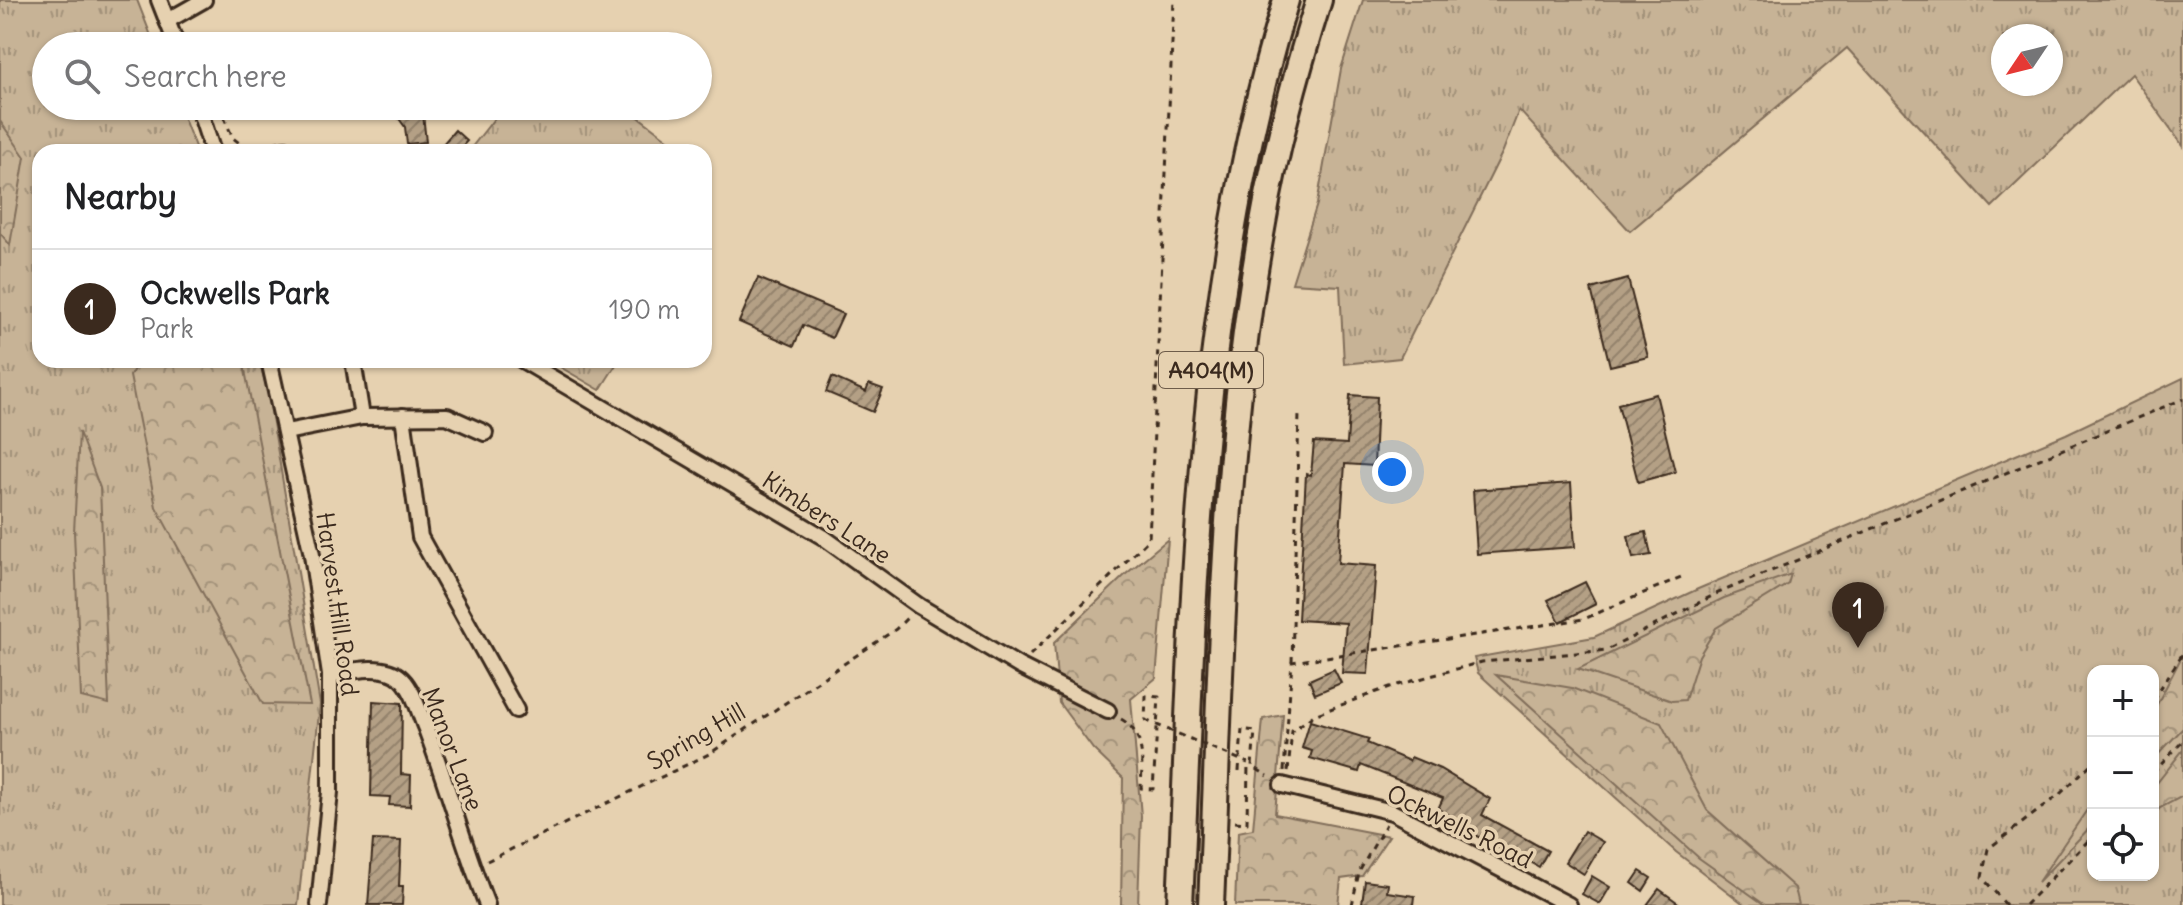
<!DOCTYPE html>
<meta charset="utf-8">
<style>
body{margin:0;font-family:Delius,sans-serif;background:#f2f2f2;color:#202124}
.controls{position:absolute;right:24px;bottom:24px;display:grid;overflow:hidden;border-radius:16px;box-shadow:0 2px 6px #0004}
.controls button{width:72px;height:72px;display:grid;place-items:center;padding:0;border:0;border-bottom:2px solid #e0e0e0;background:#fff;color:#202124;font:40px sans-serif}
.compass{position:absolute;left:1991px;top:24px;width:72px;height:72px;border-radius:50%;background:#fff;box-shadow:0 2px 6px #0004;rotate:235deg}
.you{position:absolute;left:1392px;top:472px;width:28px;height:28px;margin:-20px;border:6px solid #fff;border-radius:50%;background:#1a73e8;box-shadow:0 0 0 12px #1a73e833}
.badge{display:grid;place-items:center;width:52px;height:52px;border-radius:50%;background:#3b2a1e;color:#fff;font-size:26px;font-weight:700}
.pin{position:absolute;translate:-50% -66px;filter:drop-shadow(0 2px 4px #0008)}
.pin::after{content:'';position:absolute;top:42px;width:28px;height:24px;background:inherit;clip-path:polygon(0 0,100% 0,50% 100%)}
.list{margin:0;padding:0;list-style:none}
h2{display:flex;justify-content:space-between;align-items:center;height:104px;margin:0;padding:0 32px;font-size:34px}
h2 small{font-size:26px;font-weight:400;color:#757577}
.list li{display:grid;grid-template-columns:52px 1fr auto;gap:24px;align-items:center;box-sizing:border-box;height:120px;padding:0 32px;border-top:2px solid #e0e0e0}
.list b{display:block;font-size:30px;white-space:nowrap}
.list p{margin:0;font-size:26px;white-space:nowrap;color:#757577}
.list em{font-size:26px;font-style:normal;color:#757577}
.icon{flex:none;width:44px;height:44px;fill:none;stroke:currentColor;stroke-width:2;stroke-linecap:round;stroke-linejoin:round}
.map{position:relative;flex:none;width:2183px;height:905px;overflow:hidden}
.search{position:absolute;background:#fff;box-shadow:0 2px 6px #0004;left:32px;top:32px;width:680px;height:88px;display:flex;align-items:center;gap:20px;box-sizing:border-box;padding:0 28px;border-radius:44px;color:#757577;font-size:30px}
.panel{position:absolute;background:#fff;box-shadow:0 2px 6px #0004;left:32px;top:144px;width:680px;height:224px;border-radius:24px}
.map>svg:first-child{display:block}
.grass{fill:url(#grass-tufts);stroke:#816e5a;stroke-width:2;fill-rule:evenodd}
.forest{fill:url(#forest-crowns);stroke:#816e5a;stroke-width:2}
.building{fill:url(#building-hatch);stroke:#3b2a1e;stroke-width:2}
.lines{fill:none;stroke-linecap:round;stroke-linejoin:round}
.street-casing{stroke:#3b2a1e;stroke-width:20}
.highway-casing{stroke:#3b2a1e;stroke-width:30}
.path{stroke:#3b2a1e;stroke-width:3;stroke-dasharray:6 6;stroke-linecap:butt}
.street{stroke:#e6d1b0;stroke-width:14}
.highway{stroke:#e6d1b0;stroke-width:24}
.path-bridge{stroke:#3b2a1e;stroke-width:3;stroke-dasharray:6 6;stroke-linecap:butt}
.labels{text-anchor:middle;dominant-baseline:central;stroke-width:7;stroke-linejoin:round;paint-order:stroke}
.shield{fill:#e6d1b0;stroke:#6e5c4a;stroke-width:2}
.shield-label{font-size:22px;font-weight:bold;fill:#3b2a1e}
.street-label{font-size:24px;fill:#3b2a1e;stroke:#e6d1b0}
</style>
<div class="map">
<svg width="2183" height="905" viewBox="0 0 2183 905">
<defs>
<pattern id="grass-tufts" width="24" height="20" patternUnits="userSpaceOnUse" patternTransform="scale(2)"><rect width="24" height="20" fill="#c7b396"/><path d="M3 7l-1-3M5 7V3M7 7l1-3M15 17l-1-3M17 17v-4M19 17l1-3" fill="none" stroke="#a3927a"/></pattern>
<pattern id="forest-crowns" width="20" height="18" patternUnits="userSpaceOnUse" patternTransform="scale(2)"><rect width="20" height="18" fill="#c7b396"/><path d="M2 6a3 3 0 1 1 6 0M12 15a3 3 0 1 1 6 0" fill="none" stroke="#a3927a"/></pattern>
<pattern id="building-hatch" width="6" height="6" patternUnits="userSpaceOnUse" patternTransform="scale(2)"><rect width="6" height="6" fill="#b4a085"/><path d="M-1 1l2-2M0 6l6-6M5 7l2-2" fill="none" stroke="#94836c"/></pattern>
</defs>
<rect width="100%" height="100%" fill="#e6d1b0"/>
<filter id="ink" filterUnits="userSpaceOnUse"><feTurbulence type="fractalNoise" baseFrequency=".0125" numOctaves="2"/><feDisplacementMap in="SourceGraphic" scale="16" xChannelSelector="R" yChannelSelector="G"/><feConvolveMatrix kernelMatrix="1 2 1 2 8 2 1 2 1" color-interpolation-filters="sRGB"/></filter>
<g filter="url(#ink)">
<g class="grass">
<path d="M 0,0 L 137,0 L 155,46 L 46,46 L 46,106 L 179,106 L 197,152 L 40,152 L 40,360 L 259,360 L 268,393 L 320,704 L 298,905 L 0,905 Z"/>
<path d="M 1363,0 L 2183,0 L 2183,146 L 2131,74 L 1992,207 L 1847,48 L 1630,231 L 1519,110 L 1503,151 L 1400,358 L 1344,364 L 1340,286 L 1292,283 L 1317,204 L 1341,69 ZM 2003,36 L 2051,36 L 2051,84 L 2003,84 Z"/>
<path d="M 504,106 L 624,106 L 685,152 L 468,152 Z"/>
<path d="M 548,360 L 619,360 L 600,390 Z"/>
<path d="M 2183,378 L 2183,905 L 1745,905 L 1676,852 L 1478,673 L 1474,658 L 1594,637 L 1698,589 L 2066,434 ZM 2093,671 L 2153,671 L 2153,875 L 2093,875 Z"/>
</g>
<g class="forest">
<path d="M 0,121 L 25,157 L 10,245 L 0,233 Z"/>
<path d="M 139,360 L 243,360 L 310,705 L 263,704 L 156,507 L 130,376 Z"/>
<path d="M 79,432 L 100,488 L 109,704 L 81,697 L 74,532 Z"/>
<path d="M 1168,539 L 1156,678 L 1131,699 L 1141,816 L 1138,905 L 1121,905 L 1123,778 L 1093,749 L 1059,703 L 1054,643 L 1126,574 Z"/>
<path d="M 1791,574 L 1788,584 L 1716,628 L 1699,656 L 1685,700 L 1672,701 L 1578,669 L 1724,598 Z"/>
<path d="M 2183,654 L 2183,728 L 2153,760 L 2153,712 Z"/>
<path d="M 1496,675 L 1572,688 L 1661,723 L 1707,810 L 1795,888 L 1799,905 L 1765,905 L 1699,858 Z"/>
<path d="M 1283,715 L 1275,814 L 1389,836 L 1362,876 L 1341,879 L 1338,905 L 1235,905 L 1238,832 L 1253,829 L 1263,719 Z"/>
<path d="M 2183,750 L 2183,796 L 2160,808 L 2153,815 L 2153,788 Z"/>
<path d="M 2093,801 L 2093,824 L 2038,882 Z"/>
</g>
<g class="building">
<path d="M 390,106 L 418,106 L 423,114 L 426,142 L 407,144 L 405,127 Z"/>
<path d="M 455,130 L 467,141 L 457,152 L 436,152 Z"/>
<path d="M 758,278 L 843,314 L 832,338 L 803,325 L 794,346 L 739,322 Z"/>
<path d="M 1628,279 L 1648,357 L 1610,366 L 1591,289 Z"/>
<path d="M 832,377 L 866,392 L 869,384 L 883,389 L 873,412 L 826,392 Z"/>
<path d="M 1656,394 L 1675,472 L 1638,482 L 1618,404 Z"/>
<path d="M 1350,395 L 1377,397 L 1374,466 L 1345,464 L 1338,563 L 1376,566 L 1368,674 L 1342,673 L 1346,623 L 1298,620 L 1306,474 L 1311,475 L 1314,442 L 1347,444 Z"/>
<path d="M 1571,483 L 1575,547 L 1477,554 L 1473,490 Z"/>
<path d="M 1646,532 L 1651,555 L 1633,558 L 1628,536 Z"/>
<path d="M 1585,582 L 1596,604 L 1560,622 L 1548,600 Z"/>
<path d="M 1334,669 L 1341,683 L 1315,694 L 1309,680 Z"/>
<path d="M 373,701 L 402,703 L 401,774 L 411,775 L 410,806 L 389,805 L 390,797 L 371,796 Z"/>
<path d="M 1310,721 L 1369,739 L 1367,743 L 1409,761 L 1411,757 L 1440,769 L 1490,799 L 1482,815 L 1548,851 L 1539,867 L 1513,852 L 1511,855 L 1462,828 L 1464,823 L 1438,809 L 1443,798 L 1361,765 L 1359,772 L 1310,758 L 1312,751 L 1302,748 Z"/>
<path d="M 1584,831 L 1603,842 L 1584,874 L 1565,862 Z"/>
<path d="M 373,840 L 401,841 L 399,886 L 403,886 L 402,905 L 368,905 Z"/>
<path d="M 1640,871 L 1651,878 L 1643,891 L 1632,883 Z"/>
<path d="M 1592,876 L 1610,887 L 1600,904 L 1582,894 Z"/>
<path d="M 1365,881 L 1388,884 L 1387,892 L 1415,896 L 1414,905 L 1362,903 Z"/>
<path d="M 1659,889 L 1681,905 L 1647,905 Z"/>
</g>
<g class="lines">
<g class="street-casing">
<g id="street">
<path d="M 159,0 L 177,46"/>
<path d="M 167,21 L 204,0"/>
<path d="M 198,106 L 213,152"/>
<path d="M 272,152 L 285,149 L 287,152"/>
<path d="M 269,360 L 312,555 L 330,675 L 330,792 L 319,905"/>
<path d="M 353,360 L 362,417"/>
<path d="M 522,360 L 823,537 L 919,606 L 1019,666 L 1108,711"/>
<path d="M 403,416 L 420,537 L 516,710"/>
<path d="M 286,432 L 362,417 L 447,416 L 485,433"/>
<path d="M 330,675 C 350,671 385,662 402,679 C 414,691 419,713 426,729 C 448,787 464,847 487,905"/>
<path d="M 1282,785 L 1392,812 L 1569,905"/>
</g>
</g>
<g class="highway-casing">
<g id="highway">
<path d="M 1180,905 C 1194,601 1196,294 1286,0"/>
<path d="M 1211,905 C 1221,678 1222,448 1263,223 C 1276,148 1296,73 1319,0"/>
</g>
</g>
<g class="path">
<path d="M 219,106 L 233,138 L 242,145 L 259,144"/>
<path d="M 1030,655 L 1149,539 L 1174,0"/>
<path d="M 1292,662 L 1299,414"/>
<path d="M 2153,700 L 2183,653"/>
<path d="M 1121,719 C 1146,733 1142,763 1141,788 L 1153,789 L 1159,697 L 1146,696 L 1145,720"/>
<path d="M 1239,771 L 1242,729 L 1255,731 L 1252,766 L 1268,776"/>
<path d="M 1284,771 L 1292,662 L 1584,619 L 1681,577"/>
<path d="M 1288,771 L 1292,731 L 1314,715 L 1390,687 L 1482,662 L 1607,650 L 1716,594 L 2183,399"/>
<path d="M 2153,773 L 2183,741"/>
<path d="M 1235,822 L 1247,823 L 1248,763"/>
<path d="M 487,861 L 709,754 L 896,629 L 908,617"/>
<path d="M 1352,905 L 1359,872 L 1386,824"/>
<path d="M 2006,905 L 1982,877 L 1988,849 L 2060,794 L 2093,762"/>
<path d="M 2025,905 L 2093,836"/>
</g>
<use href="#street" class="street"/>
<use href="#highway" class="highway"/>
<path class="path-bridge" d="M 1145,720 L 1248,763"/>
</g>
</g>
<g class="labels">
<rect class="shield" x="1159" y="352" width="104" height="36" rx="6"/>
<g class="shield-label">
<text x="1211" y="370">A404(M)</text>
</g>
<g class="street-label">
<text transform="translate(827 517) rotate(33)">Kimbers Lane</text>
<text transform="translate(338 604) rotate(82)">Harvest Hill Road</text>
<text transform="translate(696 736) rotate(-30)">Spring Hill</text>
<text transform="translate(453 749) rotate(69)">Manor Lane</text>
<text transform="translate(1460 826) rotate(26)">Ockwells Road</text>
</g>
</g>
</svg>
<div class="controls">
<button>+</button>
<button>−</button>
<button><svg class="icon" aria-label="locate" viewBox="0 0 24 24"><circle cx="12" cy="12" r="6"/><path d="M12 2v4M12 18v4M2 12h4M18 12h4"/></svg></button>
</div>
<svg class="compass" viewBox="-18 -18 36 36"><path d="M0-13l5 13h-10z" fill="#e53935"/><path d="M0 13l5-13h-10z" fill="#757577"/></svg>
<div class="you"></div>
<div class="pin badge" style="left:1858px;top:648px">1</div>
<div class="search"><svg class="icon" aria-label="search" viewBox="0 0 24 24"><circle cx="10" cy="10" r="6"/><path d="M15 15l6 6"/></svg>Search here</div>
<section class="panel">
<h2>Nearby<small></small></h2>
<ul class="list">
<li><span class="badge">1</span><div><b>Ockwells Park</b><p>Park</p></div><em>190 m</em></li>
</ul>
</section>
</div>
